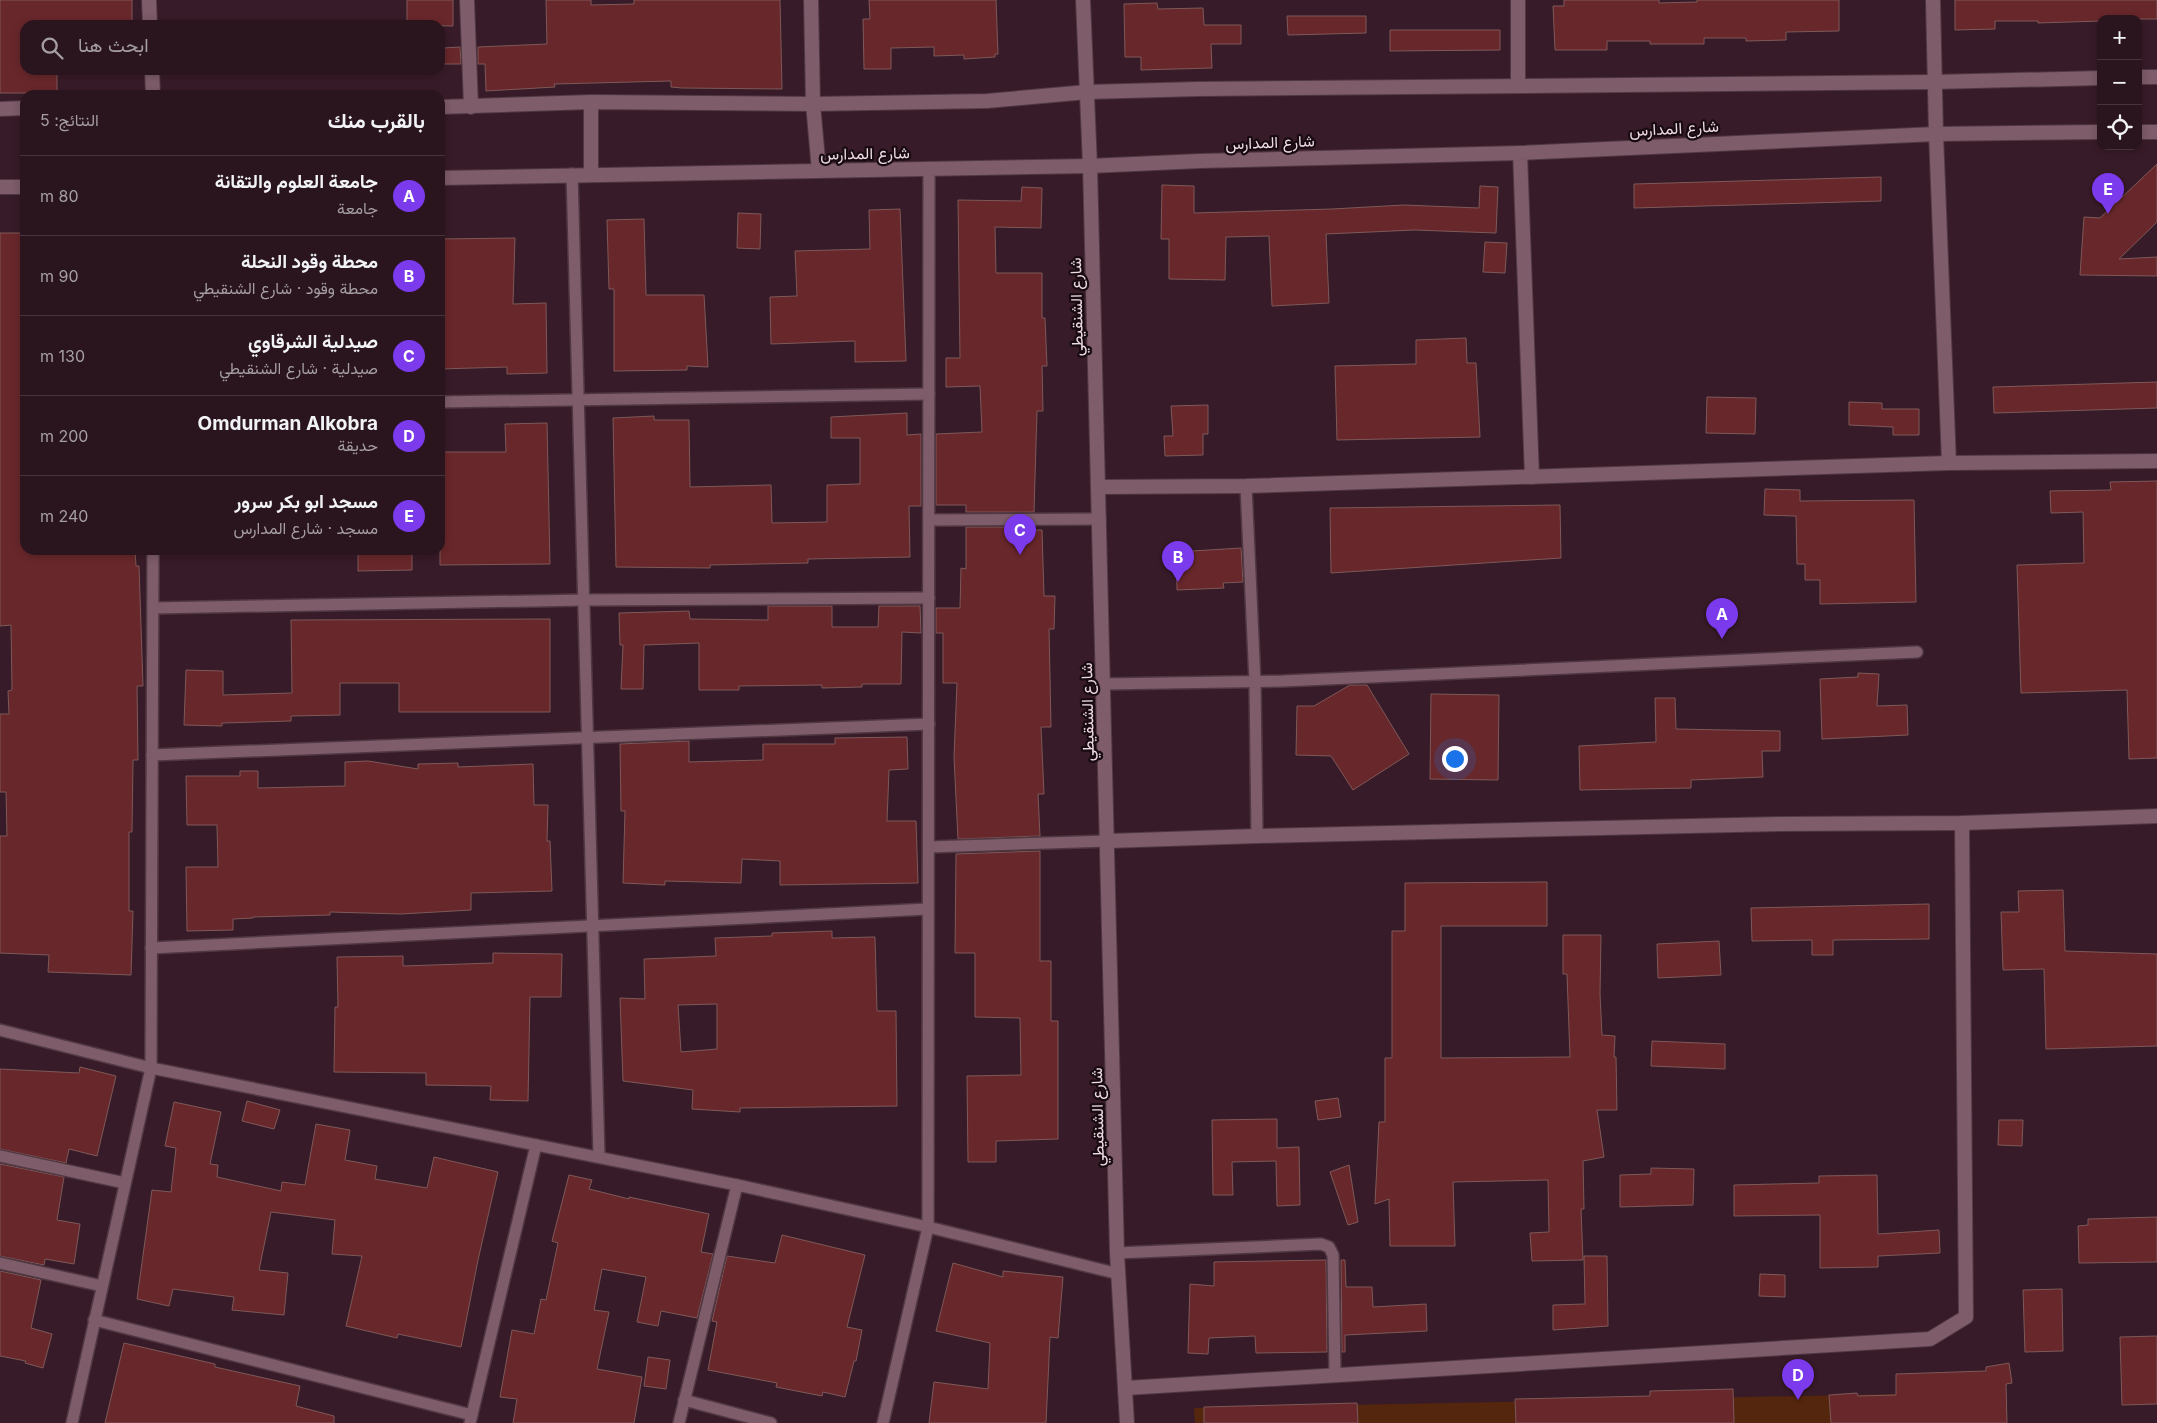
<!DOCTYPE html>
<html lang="ar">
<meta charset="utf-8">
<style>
body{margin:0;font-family:Inter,Vazirmatn,sans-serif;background:#321d27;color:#f1f3f6;direction:rtl}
.controls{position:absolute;right:15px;top:15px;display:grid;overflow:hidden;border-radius:10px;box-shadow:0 2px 8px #0003}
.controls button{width:45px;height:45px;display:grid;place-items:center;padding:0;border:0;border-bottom:1px solid #46333c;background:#2a141e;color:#f1f3f6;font:25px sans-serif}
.you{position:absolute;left:1454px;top:758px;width:18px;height:18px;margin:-12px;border:4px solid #fff;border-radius:50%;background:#1a73e8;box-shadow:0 0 0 8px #1a73e833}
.badge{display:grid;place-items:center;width:32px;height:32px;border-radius:50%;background:#7c3aed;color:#fff;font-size:16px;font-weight:700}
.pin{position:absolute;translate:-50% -41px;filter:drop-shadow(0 1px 2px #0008)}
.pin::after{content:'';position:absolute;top:26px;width:18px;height:15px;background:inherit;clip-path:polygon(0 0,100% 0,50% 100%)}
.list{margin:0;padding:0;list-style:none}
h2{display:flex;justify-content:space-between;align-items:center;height:65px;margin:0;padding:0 20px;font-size:21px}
h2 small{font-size:16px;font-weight:400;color:#a59ea4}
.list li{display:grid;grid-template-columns:32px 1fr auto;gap:15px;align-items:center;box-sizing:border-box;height:80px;padding:0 20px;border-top:1px solid #46333c}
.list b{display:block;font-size:19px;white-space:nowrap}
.list p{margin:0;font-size:16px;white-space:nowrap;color:#a59ea4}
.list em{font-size:16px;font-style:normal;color:#a59ea4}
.icon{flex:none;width:28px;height:28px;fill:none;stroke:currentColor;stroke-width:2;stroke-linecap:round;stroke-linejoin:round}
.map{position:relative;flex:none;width:2157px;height:1423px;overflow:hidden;direction:ltr}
.search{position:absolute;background:#2a141e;box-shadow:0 2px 8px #0003;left:20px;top:20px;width:425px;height:55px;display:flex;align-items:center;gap:12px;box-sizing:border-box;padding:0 18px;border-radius:15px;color:#a59ea4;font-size:19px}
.panel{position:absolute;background:#2a141e;box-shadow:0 2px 8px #0003;left:20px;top:90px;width:425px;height:465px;border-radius:15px;direction:rtl}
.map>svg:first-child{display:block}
.green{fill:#54260d}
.building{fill:#68272b;stroke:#7e5959;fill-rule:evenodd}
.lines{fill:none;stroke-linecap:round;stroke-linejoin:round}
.service-casing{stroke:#503843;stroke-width:14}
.minor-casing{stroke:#503843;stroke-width:16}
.tertiary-casing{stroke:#503843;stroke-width:16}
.service{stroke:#7e5c6a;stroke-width:11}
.minor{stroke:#7e5c6a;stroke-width:14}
.tertiary{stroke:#7e5c6a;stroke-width:14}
.labels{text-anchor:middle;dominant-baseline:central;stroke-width:4.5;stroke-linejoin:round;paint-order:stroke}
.street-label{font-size:16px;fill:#edd9e0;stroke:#170a10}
</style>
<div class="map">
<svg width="2157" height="1423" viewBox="0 0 2157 1423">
<rect width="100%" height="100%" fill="#381b28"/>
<path class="green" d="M 1999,1392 L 1999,1423 L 1195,1423 L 1194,1408 Z"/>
<g class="building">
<path d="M 0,0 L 132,0 L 132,25 L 25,25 L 25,71 L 57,71 L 57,93 L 0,93 Z"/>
<path d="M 407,0 L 453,0 L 453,26 L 407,25 Z"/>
<path d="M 546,0 L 591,0 L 591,5 L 634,4 L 634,0 L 780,0 L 782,89 L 682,88 L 671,87 L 671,81 L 554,84 L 555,87 L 486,91 L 485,64 L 478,64 L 478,47 L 547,44 Z"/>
<path d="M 869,0 L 996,0 L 998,54 L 995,54 L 995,57 L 964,59 L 964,55 L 934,56 L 934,47 L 891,48 L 891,69 L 864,69 L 863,19 L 870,19 Z"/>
<path d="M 1564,0 L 1659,0 L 1659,3 L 1697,2 L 1697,0 L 1839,0 L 1839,31 L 1786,32 L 1786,40 L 1746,41 L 1746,38 L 1704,38 L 1704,44 L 1650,44 L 1650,41 L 1607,41 L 1607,50 L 1555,50 L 1553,6 L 1564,6 Z"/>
<path d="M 1955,0 L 2157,0 L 2157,19 L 2101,19 L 2101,21 L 2038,23 L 2038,21 L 1995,21 L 1995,29 L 1955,30 Z"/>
<path d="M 1157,3 L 1158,9 L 1203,8 L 1204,25 L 1241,25 L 1241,44 L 1211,44 L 1212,68 L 1141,70 L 1141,57 L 1125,57 L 1124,4 Z"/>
<path d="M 1287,16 L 1366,16 L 1366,33 L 1288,35 Z"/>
<path d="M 1390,30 L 1500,30 L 1500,50 L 1390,51 Z"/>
<path d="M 460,47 L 461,64 L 443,64 L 443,48 Z"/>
<path d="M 2157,164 L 2157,222 L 2119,259 L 2157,257 L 2157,276 L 2080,275 L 2084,217 L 2100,218 Z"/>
<path d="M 1881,177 L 1881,201 L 1634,208 L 1634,184 Z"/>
<path d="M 1162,185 L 1194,186 L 1194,213 L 1332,209 L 1404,205 L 1479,208 L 1480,186 L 1498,187 L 1496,233 L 1414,230 L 1326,234 L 1329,303 L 1272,306 L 1269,236 L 1226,237 L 1225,280 L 1169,279 L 1169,239 L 1161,239 Z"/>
<path d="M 1022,187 L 1042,188 L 1041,228 L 995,227 L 996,273 L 1042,273 L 1042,318 L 1045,318 L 1047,366 L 1042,366 L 1043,411 L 1037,411 L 1034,512 L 966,512 L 966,505 L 936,505 L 936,434 L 982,432 L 980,386 L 946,387 L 946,358 L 960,358 L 958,200 L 1021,201 Z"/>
<path d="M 900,209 L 906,361 L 855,362 L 855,341 L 771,344 L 770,297 L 797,296 L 795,251 L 870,249 L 869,210 Z"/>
<path d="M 738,213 L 761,214 L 760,249 L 737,248 Z"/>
<path d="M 644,219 L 646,295 L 704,295 L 708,367 L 687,366 L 687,370 L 614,371 L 614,289 L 609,289 L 607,220 Z"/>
<path d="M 0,233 L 25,233 L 25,550 L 135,550 L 136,566 L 139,566 L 143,686 L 137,686 L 138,760 L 133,760 L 132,832 L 129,832 L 129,911 L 133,911 L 131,975 L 48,972 L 49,955 L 0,953 L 0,836 L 7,836 L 6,792 L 0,792 L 0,714 L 9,714 L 8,691 L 12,690 L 11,625 L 0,626 Z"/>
<path d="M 515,238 L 513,304 L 546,303 L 547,373 L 507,374 L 507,367 L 440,369 L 440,239 Z"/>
<path d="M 1485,242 L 1507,243 L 1505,273 L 1483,272 Z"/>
<path d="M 1466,338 L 1467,363 L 1476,363 L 1480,437 L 1337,440 L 1335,366 L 1416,364 L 1416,340 Z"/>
<path d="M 2157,382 L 2157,408 L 1994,413 L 1993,387 Z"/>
<path d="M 1707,397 L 1756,398 L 1755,434 L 1706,433 Z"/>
<path d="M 1849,402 L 1882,403 L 1882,409 L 1919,409 L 1919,435 L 1893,435 L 1893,427 L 1849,425 Z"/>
<path d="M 1208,405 L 1208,434 L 1203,434 L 1203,455 L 1165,456 L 1164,436 L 1173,436 L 1171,406 Z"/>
<path d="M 907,413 L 907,435 L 921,434 L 921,506 L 909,506 L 910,557 L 808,559 L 808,563 L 710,565 L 710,568 L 616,567 L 613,418 L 654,416 L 654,420 L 689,420 L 690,487 L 771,485 L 772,523 L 827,522 L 827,485 L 860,484 L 860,438 L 831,438 L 831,417 Z"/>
<path d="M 547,423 L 550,564 L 440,565 L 440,452 L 506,452 L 505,424 Z"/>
<path d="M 2157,481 L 2157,758 L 2129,759 L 2127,690 L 2021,693 L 2017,565 L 2084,563 L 2083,512 L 2051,513 L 2050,491 L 2111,490 L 2110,482 Z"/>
<path d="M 1765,489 L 1800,490 L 1800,501 L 1914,500 L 1916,602 L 1820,604 L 1820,580 L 1805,580 L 1805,564 L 1797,564 L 1796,516 L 1764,515 Z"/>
<path d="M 1560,505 L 1561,558 L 1331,573 L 1330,508 Z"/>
<path d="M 966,527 L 1034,527 L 1033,530 L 1042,530 L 1044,596 L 1055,596 L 1054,629 L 1049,629 L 1051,727 L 1041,727 L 1044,794 L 1038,794 L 1040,836 L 958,839 L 954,757 L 957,683 L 943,683 L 943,633 L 936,633 L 936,608 L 960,608 L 961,568 L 966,569 Z"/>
<path d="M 1241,548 L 1243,582 L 1223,583 L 1224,588 L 1177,590 L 1176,552 Z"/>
<path d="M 358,550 L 412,550 L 412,570 L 358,571 Z"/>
<path d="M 768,606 L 832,606 L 832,627 L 878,627 L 879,606 L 920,606 L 921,633 L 902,632 L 901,684 L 862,684 L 862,687 L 822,688 L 822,685 L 739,686 L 739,690 L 699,690 L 699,643 L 644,645 L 643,689 L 621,689 L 623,645 L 620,645 L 619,613 L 689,611 L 690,619 L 768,620 Z"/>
<path d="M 550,619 L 550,712 L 399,712 L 399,683 L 340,683 L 340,715 L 291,716 L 291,721 L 222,723 L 222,726 L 184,725 L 186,670 L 223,671 L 223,695 L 292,693 L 291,620 Z"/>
<path d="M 1858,673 L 1879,674 L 1877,706 L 1907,705 L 1908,735 L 1822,739 L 1820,679 L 1858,677 Z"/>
<path d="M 1350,685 L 1367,685 L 1409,754 L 1353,790 L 1331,756 L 1296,755 L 1297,706 L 1314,706 Z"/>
<path d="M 1431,694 L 1499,695 L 1498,780 L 1430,779 Z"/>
<path d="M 1655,698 L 1675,698 L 1676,729 L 1780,731 L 1780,751 L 1762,751 L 1763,777 L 1691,780 L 1691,788 L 1580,790 L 1579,746 L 1656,742 Z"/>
<path d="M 907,737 L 908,769 L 889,770 L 887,821 L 916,821 L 918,883 L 780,885 L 780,861 L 742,859 L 741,883 L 665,881 L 665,885 L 623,883 L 625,811 L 621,811 L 620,744 L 689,741 L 689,762 L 763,760 L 763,744 L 835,744 L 835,738 Z"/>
<path d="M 368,761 L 418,769 L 418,764 L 458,763 L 458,767 L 533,764 L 534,805 L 548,805 L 547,841 L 550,841 L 552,891 L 471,893 L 471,910 L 401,914 L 330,912 L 330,915 L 253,917 L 253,918 L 233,919 L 233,930 L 187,931 L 186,867 L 218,867 L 217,825 L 187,825 L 186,776 L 240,776 L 240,771 L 258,771 L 258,788 L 345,786 L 345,762 Z"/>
<path d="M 1040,851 L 1040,961 L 1051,961 L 1051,1021 L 1058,1021 L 1058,1139 L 996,1141 L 996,1162 L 968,1162 L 967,1076 L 1021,1075 L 1020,1018 L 975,1017 L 975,953 L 955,953 L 956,854 Z"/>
<path d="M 1547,882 L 1547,926 L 1441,926 L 1441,1058 L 1570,1057 L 1567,974 L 1563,974 L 1563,935 L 1601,935 L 1600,994 L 1602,1035 L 1615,1036 L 1614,1057 L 1616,1057 L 1617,1110 L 1597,1110 L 1604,1157 L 1583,1161 L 1584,1209 L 1581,1209 L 1583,1260 L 1532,1261 L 1530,1233 L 1549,1232 L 1548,1180 L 1453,1182 L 1455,1246 L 1390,1246 L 1389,1199 L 1375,1204 L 1379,1122 L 1385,1122 L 1385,1058 L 1392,1058 L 1392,931 L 1405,931 L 1405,883 Z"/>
<path d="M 2063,890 L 2065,951 L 2157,954 L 2157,1046 L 2046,1049 L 2044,969 L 2003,970 L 2001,912 L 2019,912 L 2018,891 Z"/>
<path d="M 1929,904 L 1929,939 L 1833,940 L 1833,955 L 1812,955 L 1812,940 L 1752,941 L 1751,908 Z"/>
<path d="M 832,931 L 832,938 L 875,937 L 877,1011 L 896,1011 L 897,1106 L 740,1108 L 740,1112 L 692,1109 L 693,1090 L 623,1081 L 620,998 L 645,999 L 644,959 L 716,956 L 715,938 L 772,936 L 772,933 ZM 717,1004 L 717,1049 L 681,1052 L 678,1005 Z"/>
<path d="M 1719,941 L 1721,975 L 1658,978 L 1657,944 Z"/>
<path d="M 493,953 L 562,954 L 561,997 L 530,997 L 528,1101 L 490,1100 L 491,1086 L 426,1085 L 426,1073 L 334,1072 L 335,1007 L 338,1007 L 337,957 L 403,956 L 403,966 L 493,963 Z"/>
<path d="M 1652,1041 L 1725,1044 L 1725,1069 L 1651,1066 Z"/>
<path d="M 80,1067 L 116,1076 L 97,1156 L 69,1149 L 66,1163 L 0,1149 L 0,1069 L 79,1073 Z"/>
<path d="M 1338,1098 L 1341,1117 L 1318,1120 L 1315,1101 Z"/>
<path d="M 247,1101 L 280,1110 L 274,1129 L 242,1121 Z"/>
<path d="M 174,1102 L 221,1112 L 210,1164 L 218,1165 L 217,1177 L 281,1191 L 282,1182 L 305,1185 L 316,1124 L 350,1130 L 345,1160 L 377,1166 L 375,1179 L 427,1188 L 434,1157 L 498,1172 L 478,1260 L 461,1347 L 398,1334 L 397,1338 L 346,1326 L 362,1256 L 332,1254 L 335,1220 L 271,1212 L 259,1270 L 288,1273 L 284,1315 L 232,1310 L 234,1297 L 173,1289 L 169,1306 L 137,1299 L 152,1190 L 171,1192 L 176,1148 L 165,1146 Z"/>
<path d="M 1277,1119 L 1277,1148 L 1299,1147 L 1300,1205 L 1277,1206 L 1276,1161 L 1232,1162 L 1233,1195 L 1213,1195 L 1212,1120 Z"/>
<path d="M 1999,1120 L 2023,1120 L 2022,1146 L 1998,1145 Z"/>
<path d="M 0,1164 L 64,1177 L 57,1220 L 80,1224 L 74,1264 L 45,1259 L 44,1265 L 0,1256 Z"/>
<path d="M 1349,1165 L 1358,1222 L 1348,1225 L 1330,1172 Z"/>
<path d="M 1651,1168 L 1694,1169 L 1693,1205 L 1620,1207 L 1620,1175 L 1651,1174 Z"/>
<path d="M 569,1175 L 592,1180 L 589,1189 L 629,1199 L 629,1197 L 709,1214 L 701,1252 L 713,1254 L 697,1318 L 661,1311 L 658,1326 L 637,1322 L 646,1277 L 602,1269 L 594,1310 L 609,1312 L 597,1369 L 642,1377 L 634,1423 L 513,1423 L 517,1399 L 500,1397 L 512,1330 L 534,1334 L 541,1299 L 546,1300 L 558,1243 L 552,1241 Z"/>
<path d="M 1877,1175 L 1878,1234 L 1939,1230 L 1940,1253 L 1878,1256 L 1878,1267 L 1820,1268 L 1820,1215 L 1734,1216 L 1734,1185 L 1819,1183 L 1819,1176 Z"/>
<path d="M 2157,1217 L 2157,1262 L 2079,1263 L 2078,1226 L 2088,1225 L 2088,1219 Z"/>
<path d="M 782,1235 L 865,1255 L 847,1327 L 862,1330 L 856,1361 L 854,1361 L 845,1397 L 823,1392 L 822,1396 L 776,1387 L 777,1383 L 708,1370 L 717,1322 L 712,1321 L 727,1256 L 775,1263 Z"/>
<path d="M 1584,1256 L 1607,1256 L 1608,1326 L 1553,1330 L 1553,1305 L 1585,1304 Z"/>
<path d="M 1326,1260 L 1327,1352 L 1256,1353 L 1255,1336 L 1209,1338 L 1208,1354 L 1188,1353 L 1190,1284 L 1214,1286 L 1214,1262 Z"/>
<path d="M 1341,1260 L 1345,1260 L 1346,1287 L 1372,1287 L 1373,1307 L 1426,1304 L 1427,1331 L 1345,1335 L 1345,1352 L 1342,1352 Z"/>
<path d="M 953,1263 L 1003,1277 L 1003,1271 L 1063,1277 L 1058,1338 L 1050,1337 L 1046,1423 L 929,1423 L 934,1382 L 988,1389 L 990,1343 L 936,1331 Z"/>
<path d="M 0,1271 L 41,1280 L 31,1328 L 52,1334 L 43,1368 L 25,1363 L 26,1361 L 0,1356 Z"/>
<path d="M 1760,1274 L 1785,1275 L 1785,1297 L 1759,1296 Z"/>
<path d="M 2062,1289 L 2063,1351 L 2025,1352 L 2023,1290 Z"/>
<path d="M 2157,1336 L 2157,1404 L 2122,1405 L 2120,1337 Z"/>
<path d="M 124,1343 L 215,1364 L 215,1367 L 300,1386 L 296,1406 L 334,1416 L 334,1423 L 105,1423 Z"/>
<path d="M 648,1357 L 670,1360 L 666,1389 L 644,1386 Z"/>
<path d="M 2009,1363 L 2012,1383 L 2006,1384 L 2007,1423 L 1831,1423 L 1829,1395 L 1857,1393 L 1858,1396 L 1896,1395 L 1896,1374 L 1986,1371 L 1986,1367 Z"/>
<path d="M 1733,1389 L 1734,1423 L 1516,1423 L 1515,1399 L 1650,1396 L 1650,1391 Z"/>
<path d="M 1357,1403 L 1358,1423 L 1204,1423 L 1204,1407 Z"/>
</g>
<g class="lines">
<g class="service-casing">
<g id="service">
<path d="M 572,174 L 599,1156"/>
<path d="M 440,402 L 929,394"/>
<path d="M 1246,486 L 1255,682 L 1257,836"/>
<path d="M 929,520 L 1100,519"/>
<path d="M 153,608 L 584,600 L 929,598"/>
<path d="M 1104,684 L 1283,681 L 1917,652"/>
<path d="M 152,755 L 929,724"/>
<path d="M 929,847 L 1108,841"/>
<path d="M 151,948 L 928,909"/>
<path d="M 0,1030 L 151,1068 L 737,1185 L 928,1227 L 1119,1274"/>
<path d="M 0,1156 L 125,1183"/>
<path d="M 1117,1253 L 1321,1244 L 1329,1247 L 1333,1255 L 1335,1374"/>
<path d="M 0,1263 L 102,1286"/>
<path d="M 94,1320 L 472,1415"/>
<path d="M 684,1400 L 771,1423"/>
<path d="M 72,1423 L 151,1068 L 153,550"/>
<path d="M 470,1423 L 536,1145"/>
<path d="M 679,1423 L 737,1185"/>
<path d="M 883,1423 L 928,1227 L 929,169"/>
</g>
</g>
<g class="minor-casing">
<g id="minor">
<path d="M 149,0 L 150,25"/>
<path d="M 467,0 L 471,107"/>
<path d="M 811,0 L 813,104 L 819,171"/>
<path d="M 1518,0 L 1518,85"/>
<path d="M 1933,0 L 1936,134 L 1949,463"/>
<path d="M 152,70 L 153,95"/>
<path d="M 2138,77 L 2157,77"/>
<path d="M 591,102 L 591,175"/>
<path d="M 440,107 L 591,102 L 813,104 L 987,101 L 1087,92 L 1198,89 L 1934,82 L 2101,78"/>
<path d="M 0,109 L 25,108"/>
<path d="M 2138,132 L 2157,132"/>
<path d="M 1520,153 L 1532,477"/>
<path d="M 1090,166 L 1200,161 L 1520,153 L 1936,134 L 2101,132"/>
<path d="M 1099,487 L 1246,486 L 1949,463 L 2157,461"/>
<path d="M 1126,1388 L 1930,1339 L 1966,1317 L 1962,823"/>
</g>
</g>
<g class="tertiary-casing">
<g id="tertiary">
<path d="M 1083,0 L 1090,166 L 1117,1253 L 1127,1423"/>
<path d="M 440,178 L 1090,166"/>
<path d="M 0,187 L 25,187"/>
<path d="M 1108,841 L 1257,836 L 1779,824 L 1962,823 L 2157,816"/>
</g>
</g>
<use href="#service" class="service"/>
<use href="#minor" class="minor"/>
<use href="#tertiary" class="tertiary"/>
</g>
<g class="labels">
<g class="street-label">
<text transform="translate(1674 128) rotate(-3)">شارع المدارس</text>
<text transform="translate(1270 142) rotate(-2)">شارع المدارس</text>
<text transform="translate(865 153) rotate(-1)">شارع المدارس</text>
<text transform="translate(1076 307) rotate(-91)">شارع الشنقيطي</text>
<text transform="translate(1087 712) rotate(-91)">شارع الشنقيطي</text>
<text transform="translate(1097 1117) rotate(-91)">شارع الشنقيطي</text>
</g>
</g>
</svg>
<div class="controls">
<button>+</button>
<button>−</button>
<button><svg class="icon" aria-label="locate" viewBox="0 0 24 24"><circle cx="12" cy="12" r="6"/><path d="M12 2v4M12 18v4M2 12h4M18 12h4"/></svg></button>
</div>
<div class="you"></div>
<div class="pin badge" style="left:1722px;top:639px">A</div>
<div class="pin badge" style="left:1178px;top:582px">B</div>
<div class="pin badge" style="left:1020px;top:555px">C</div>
<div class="pin badge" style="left:1798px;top:1400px">D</div>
<div class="pin badge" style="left:2108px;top:214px">E</div>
<div class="search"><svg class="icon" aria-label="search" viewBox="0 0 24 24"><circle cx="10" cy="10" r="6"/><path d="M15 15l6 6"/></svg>ابحث هنا</div>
<section class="panel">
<h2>بالقرب منك<small>النتائج: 5</small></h2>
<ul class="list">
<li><span class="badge">A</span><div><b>جامعة العلوم والتقانة</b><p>جامعة</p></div><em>80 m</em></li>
<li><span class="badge">B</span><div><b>محطة وقود النحلة</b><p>محطة وقود · شارع الشنقيطي</p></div><em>90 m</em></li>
<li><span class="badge">C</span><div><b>صيدلية الشرقاوي</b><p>صيدلية · شارع الشنقيطي</p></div><em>130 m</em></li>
<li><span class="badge">D</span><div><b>Omdurman Alkobra</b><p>حديقة</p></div><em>200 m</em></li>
<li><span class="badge">E</span><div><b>مسجد ابو بكر سرور</b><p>مسجد · شارع المدارس</p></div><em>240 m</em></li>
</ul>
</section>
</div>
